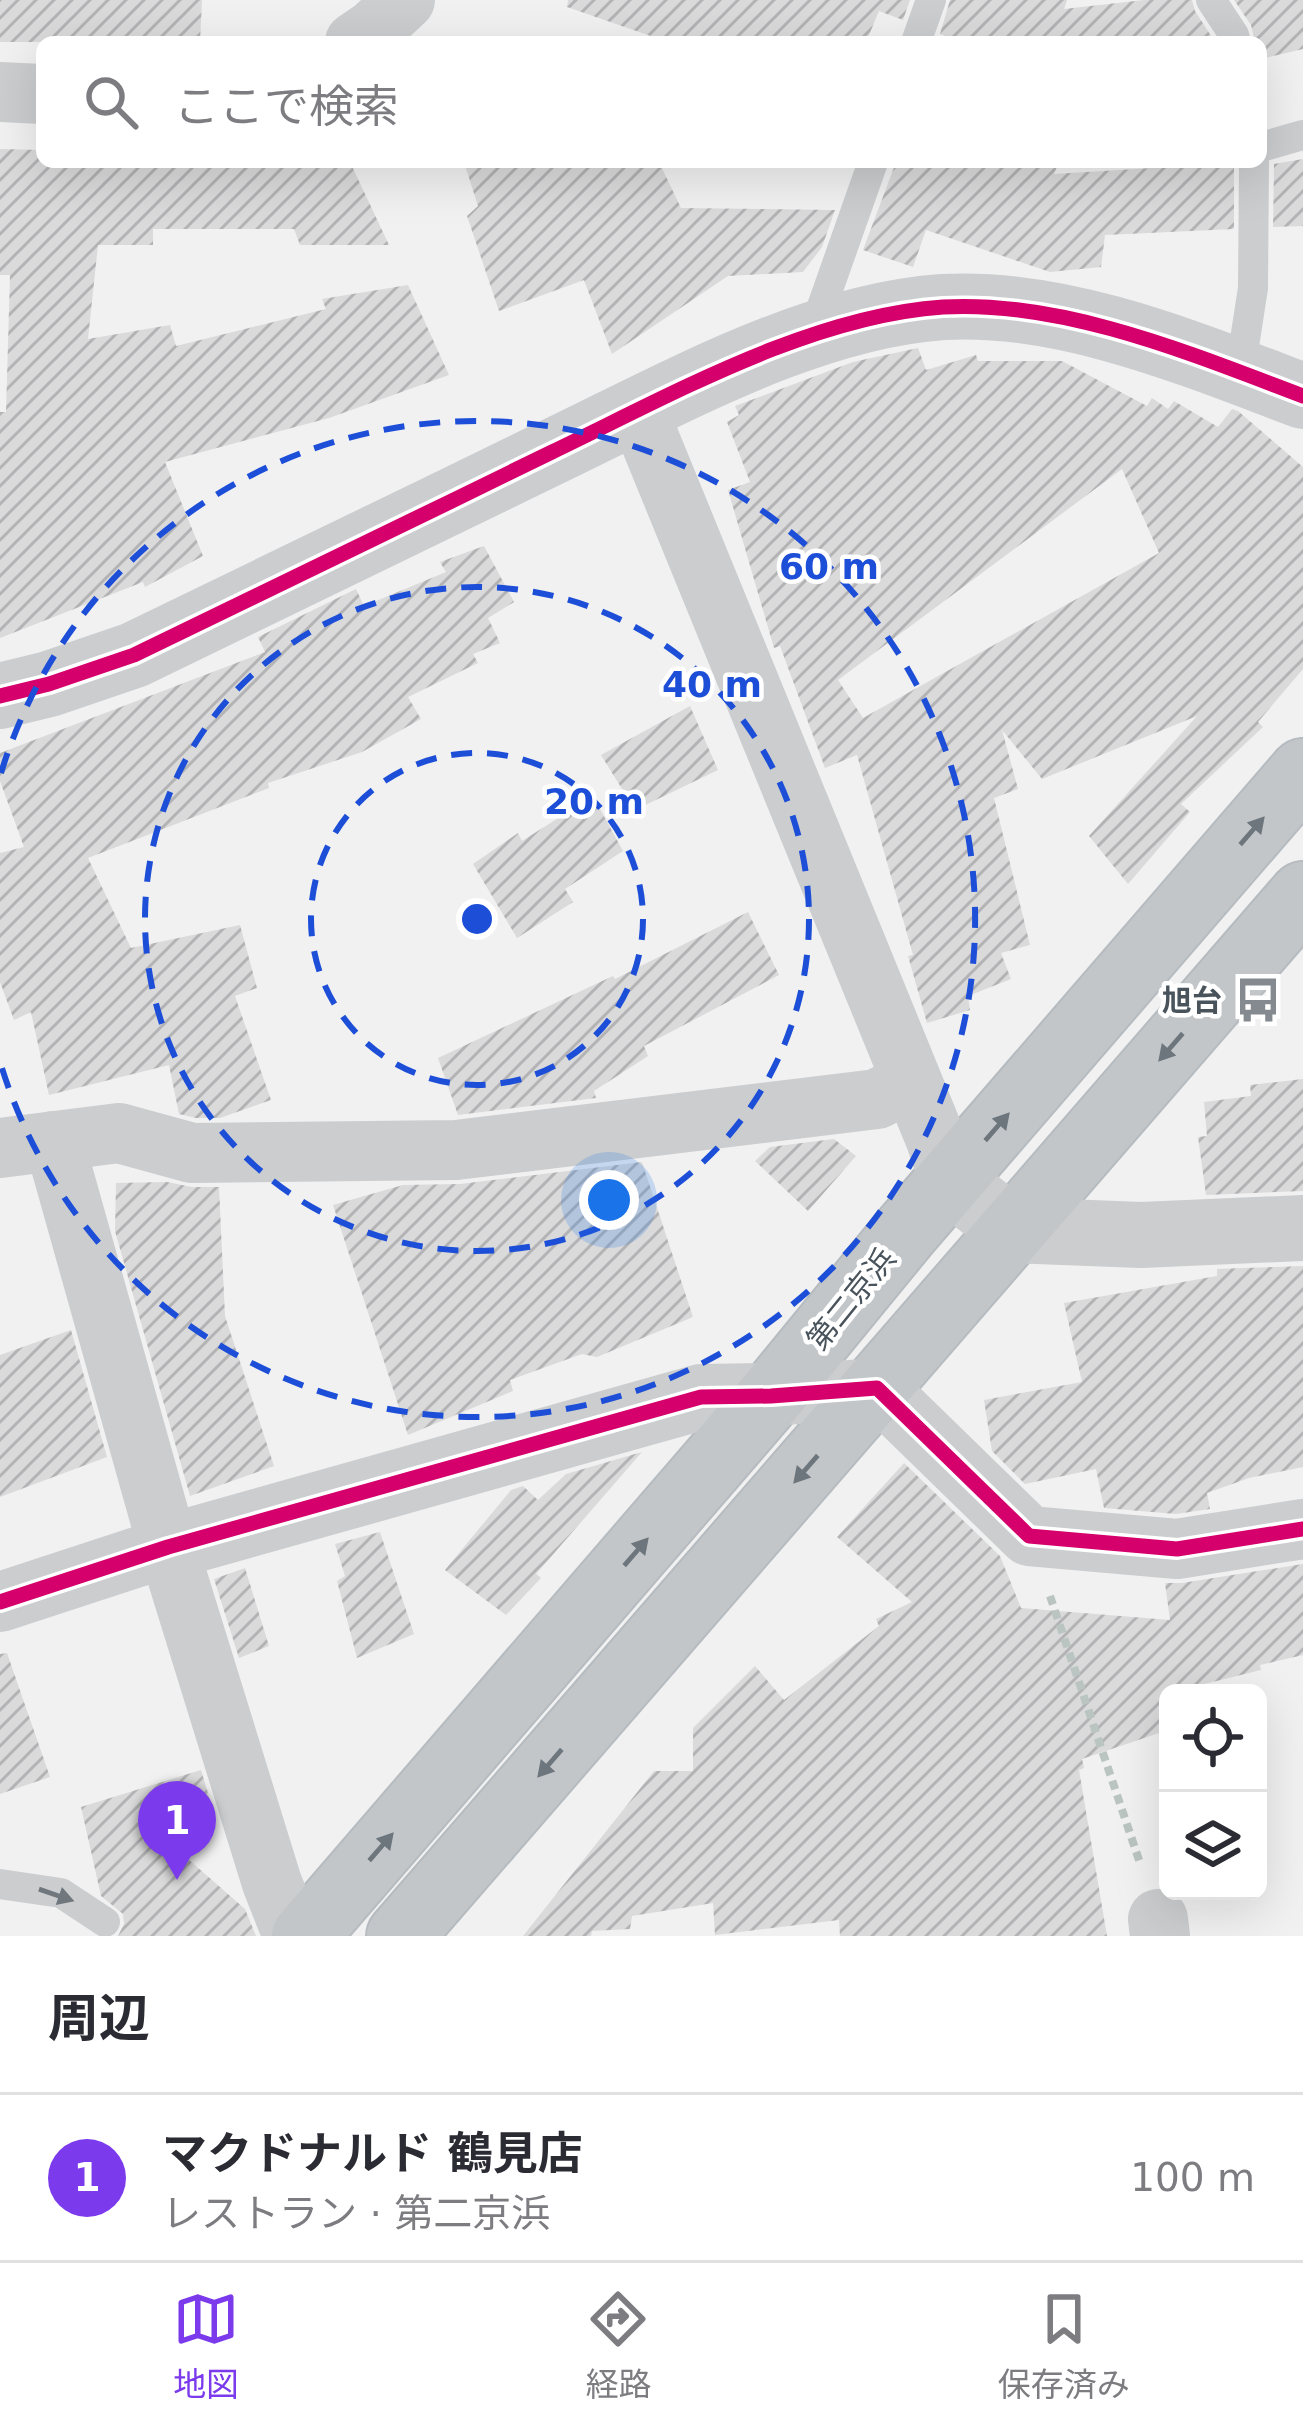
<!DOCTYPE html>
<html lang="ja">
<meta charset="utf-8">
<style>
body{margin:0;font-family:"DejaVu Sans","Noto Sans JP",sans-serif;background:#f2f2f3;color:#2b2b33}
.controls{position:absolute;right:36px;bottom:36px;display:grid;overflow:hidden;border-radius:18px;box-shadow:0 12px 48px #0002}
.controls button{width:108px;height:108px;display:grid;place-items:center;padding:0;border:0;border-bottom:3px solid #e1e1e2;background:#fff;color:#2b2b33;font:60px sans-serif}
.you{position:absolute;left:609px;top:1200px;width:42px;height:42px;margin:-30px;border:9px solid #fff;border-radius:50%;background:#1a73e8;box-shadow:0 0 0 18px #1a73e833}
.badge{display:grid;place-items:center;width:78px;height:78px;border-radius:50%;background:#7c3aed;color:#fff;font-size:39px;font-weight:700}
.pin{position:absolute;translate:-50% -99px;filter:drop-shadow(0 3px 6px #0008)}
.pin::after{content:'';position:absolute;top:63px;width:42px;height:36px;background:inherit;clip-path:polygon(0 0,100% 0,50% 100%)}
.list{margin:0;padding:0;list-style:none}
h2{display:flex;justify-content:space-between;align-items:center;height:156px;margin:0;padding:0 48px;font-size:51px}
h2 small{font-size:39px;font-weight:400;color:#7c7c81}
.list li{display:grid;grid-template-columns:78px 1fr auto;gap:36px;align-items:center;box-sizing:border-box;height:168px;padding:0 48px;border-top:3px solid #e1e1e2}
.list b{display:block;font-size:45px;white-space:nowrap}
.list p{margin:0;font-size:39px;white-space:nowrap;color:#7c7c81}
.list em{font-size:39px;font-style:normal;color:#7c7c81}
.icon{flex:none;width:66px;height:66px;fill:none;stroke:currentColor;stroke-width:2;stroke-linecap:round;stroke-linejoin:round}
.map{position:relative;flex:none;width:1303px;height:1936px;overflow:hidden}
.search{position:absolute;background:#fff;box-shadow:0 12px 48px #0002;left:36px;right:36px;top:36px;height:132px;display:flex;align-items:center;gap:30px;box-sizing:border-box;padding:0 42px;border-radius:18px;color:#7c7c81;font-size:45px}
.sheet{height:324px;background:#fff}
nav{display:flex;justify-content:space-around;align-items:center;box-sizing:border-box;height:168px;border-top:3px solid #e1e1e2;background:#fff;font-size:33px;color:#7c7c81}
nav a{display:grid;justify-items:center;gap:6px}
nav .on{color:#7c3aed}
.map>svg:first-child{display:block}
.building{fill:url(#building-hatch);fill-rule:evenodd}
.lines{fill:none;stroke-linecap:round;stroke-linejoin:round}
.trunk-casing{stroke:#b6bbc0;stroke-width:70}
.path{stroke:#bac4c1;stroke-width:8;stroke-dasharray:9 6;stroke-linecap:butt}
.service{stroke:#cbcdcf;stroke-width:30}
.minor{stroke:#cbcdcf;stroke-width:60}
.tertiary{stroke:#cbcdcf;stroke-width:66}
.trunk{stroke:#c2c6c9;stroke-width:66}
.cycleway-casing{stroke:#fff;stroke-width:22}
.cycleway{stroke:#d6006c;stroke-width:15}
.oneway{fill:#6d767d}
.oneway2{fill:#70787e}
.ring{fill:none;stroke:#1d4ed8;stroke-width:6;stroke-dasharray:21 15}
.labels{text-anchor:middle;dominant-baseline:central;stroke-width:9;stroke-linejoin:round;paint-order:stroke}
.poi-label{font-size:30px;font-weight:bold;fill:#49535c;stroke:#fff;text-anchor:end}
.street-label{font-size:30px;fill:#49535c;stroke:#fff}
.centre{fill:#1d4ed8;stroke:#fff;stroke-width:6}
.ring-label{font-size:36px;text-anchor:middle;font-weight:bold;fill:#1d4ed8;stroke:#fff;stroke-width:9;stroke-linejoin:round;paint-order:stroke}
</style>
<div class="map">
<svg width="1303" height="1936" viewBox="0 0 1303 1936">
<defs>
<pattern id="building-hatch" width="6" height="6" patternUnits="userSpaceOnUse" patternTransform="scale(3)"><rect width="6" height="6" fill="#dadadb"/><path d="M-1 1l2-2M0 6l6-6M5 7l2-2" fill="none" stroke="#b3b3b5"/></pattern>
</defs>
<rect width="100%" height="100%" fill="#f1f1f1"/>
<g class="building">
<path d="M 0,0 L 202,0 L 200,42 L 0,42 Z"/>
<path d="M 568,0 L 910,0 L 903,20 L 879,11 L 866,42 L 668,42 L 567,7 Z"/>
<path d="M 950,0 L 1067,0 L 1064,9 L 1144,0 L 1192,0 L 1195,11 L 1215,42 L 960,42 L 940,34 Z"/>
<path d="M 1234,0 L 1303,0 L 1303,49 L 1261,59 L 1261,42 L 1255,42 L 1251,25 Z"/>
<path d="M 0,149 L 42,150 L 42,162 L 350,162 L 389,245 L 300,245 L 294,229 L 153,229 L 153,245 L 98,245 L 88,339 L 170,325 L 176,346 L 326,309 L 322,299 L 408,285 L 449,375 L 329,418 L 165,462 L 203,556 L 145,587 L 143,582 L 0,638 L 0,412 L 6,412 L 10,275 L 0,275 Z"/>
<path d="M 1303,159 L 1303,226 L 1273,227 L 1274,164 Z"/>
<path d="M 464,162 L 659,162 L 681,208 L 835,210 L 822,247 L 803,272 L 728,276 L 612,354 L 584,280 L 499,311 L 467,216 L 478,206 Z"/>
<path d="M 896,162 L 1059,162 L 1054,174 L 1234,163 L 1234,229 L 1105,235 L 1101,267 L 1050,272 L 926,230 L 913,267 L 863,250 Z"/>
<path d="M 918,348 L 926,370 L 976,355 L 978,361 L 1062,361 L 1147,406 L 1152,398 L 1168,409 L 1174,401 L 1218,427 L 1232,409 L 1238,411 L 1303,467 L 1303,669 L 1258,722 L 1263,727 L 1181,804 L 1190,812 L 1128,884 L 1089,836 L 1197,716 L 1042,779 L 1002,730 L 1018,789 L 994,798 L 1030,945 L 1001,953 L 1011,979 L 968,996 L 970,1010 L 927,1023 L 908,956 L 913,955 L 857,755 L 825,768 L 780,646 L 774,648 L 728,490 L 750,482 L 727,422 L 739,415 L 735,406 L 853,362 ZM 1122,469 L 1159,553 L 863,718 L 838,680 Z"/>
<path d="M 484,546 L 514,602 L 488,618 L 500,643 L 473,654 L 478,663 L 408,697 L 421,719 L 362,752 L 268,783 L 269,788 L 88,858 L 131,948 L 240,925 L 257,988 L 235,996 L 271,1100 L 220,1118 L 196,1118 L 179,1114 L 169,1065 L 49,1095 L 31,1012 L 14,1020 L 0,982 L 0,853 L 24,847 L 0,781 L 0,753 L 265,652 L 258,637 L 356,589 L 364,606 L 446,572 L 440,562 Z"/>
<path d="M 690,706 L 718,770 L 635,810 L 601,755 Z"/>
<path d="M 593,796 L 623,851 L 565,889 L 573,902 L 517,938 L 473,864 L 518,833 L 522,841 Z"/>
<path d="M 748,912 L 779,975 L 644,1046 L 648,1056 L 594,1091 L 596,1098 L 458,1115 L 438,1058 L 613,976 L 615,979 Z"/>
<path d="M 1303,1079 L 1303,1191 L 1206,1195 L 1198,1137 L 1207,1136 L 1204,1102 L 1251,1096 L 1250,1085 Z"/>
<path d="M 834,1139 L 856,1156 L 808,1211 L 755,1161 L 770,1147 Z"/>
<path d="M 642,1162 L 693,1317 L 597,1357 L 582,1354 L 510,1380 L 513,1391 L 408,1435 L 333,1205 L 403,1185 L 460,1184 Z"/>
<path d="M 167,1182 L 192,1187 L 219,1187 L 225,1316 L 274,1466 L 190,1496 L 115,1231 L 116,1183 Z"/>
<path d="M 1303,1266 L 1303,1467 L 1249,1478 L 1207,1493 L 1210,1509 L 1176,1514 L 1104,1508 L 1096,1469 L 1025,1484 L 992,1451 L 984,1400 L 1082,1382 L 1064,1303 L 1217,1276 L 1217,1269 Z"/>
<path d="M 71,1330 L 107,1457 L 0,1497 L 0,1355 Z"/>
<path d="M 642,1452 L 536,1574 L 541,1578 L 506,1615 L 445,1570 L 511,1490 L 523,1486 L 538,1500 L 566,1474 Z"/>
<path d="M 904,1463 L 1000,1556 L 1021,1608 L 1170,1620 L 1165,1583 L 1182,1583 L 1303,1564 L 1303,1655 L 1260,1665 L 1261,1670 L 1168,1693 L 1168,1730 L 1082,1759 L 1084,1768 L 1079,1770 L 1107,1936 L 840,1936 L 839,1920 L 715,1935 L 713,1903 L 632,1916 L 630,1929 L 592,1931 L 591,1936 L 523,1936 L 654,1771 L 693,1771 L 693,1728 L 755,1666 L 784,1700 L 879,1626 L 876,1619 L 912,1602 L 837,1537 Z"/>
<path d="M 380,1532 L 414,1634 L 357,1658 L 337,1581 L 345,1576 L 335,1544 Z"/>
<path d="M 245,1568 L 269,1646 L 239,1658 L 214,1579 Z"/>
<path d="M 7,1653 L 50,1777 L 0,1794 L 0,1654 Z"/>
<path d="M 201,1770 L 214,1813 L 155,1830 L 245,1909 L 256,1936 L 118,1936 L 124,1924 L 123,1914 L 101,1896 L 81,1807 Z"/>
</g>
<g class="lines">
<g class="trunk-casing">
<g id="trunk">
<path d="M 305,1936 L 771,1396 L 907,1230 L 1303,772"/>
<path d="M 400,1936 L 1303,895"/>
</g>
</g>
<path class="path" d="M 1050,1596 L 1141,1866"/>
<g class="service">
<path d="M 1211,0 L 1234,35 L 1236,42"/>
<path d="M 916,42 L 931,0"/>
<path d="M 1261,147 L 1303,135"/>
<path d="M 813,332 L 873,162"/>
<path d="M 1240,372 L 1253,288 L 1254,162"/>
<path d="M 0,1884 L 61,1893 L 105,1922"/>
</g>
<g class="minor">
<path d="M 355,42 L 374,29 L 405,0"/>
<path d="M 0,92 L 42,94"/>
<path d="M 638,411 L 936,1140 L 950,1181"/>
<path d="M 54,1141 L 168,1547 L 272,1883 L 293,1936"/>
<path d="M 0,1148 L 119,1133 L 192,1153 L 456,1150 L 877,1099 L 910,1082"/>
<path d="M 771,1396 L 877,1388 L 1029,1536 L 1177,1549 L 1303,1529"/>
<path d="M 0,1602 L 168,1547"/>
<path d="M 1158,1919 L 1160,1936"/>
</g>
<g class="tertiary">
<path d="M 0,696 L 49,684 L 134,655 C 274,587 413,520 552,452 C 671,395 810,316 943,307 C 1063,300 1192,354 1303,396"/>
<path d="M 950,1181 L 1013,1230 L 1141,1235 L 1303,1228"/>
<path d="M 168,1547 L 701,1397 L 771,1396"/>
</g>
<use href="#trunk" class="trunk"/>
<g class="cycleway-casing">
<g id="cycleway">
<path d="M 0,696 L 49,684 L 134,655 C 274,587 413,520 552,452 C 671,395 810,316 943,307 C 1063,300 1192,354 1303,396"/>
<path d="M 0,1602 L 168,1547 L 701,1397 L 771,1396 L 877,1388 L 1029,1536 L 1177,1549 L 1303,1529"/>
</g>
</g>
<use href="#cycleway" class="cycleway"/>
</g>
<defs><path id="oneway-solid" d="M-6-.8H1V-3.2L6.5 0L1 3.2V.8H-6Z" transform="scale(3)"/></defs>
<g class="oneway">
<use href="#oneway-solid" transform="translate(1252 831) rotate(-49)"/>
<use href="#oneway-solid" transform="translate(1171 1047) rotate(131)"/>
<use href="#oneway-solid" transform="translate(997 1127) rotate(-49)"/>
<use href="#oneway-solid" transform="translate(806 1469) rotate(131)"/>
<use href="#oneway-solid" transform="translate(636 1552) rotate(-49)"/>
<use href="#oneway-solid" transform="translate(550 1763) rotate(131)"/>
<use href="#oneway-solid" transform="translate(381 1847) rotate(-49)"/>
</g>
<use class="oneway2" href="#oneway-solid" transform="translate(56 1895) rotate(19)"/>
<g class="ring">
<circle cx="477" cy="919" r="166"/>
<circle cx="477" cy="919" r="332"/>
<path d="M1 773A498 498 0 1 1 1 1065"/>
</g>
<defs>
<g id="bus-bare" transform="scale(3.6)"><path d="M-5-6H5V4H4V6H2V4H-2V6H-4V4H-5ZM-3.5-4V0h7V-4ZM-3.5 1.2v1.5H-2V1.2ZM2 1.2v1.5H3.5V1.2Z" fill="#848a90" stroke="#fff" stroke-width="2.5" paint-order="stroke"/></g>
</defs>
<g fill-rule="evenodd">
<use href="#bus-bare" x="1258" y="1000"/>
</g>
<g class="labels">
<g class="poi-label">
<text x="1222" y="1000">旭台</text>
</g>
<g class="street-label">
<text transform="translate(851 1299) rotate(-51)">第二京浜</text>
</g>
</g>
<circle cx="477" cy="919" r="18" class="centre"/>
<g class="ring-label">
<text x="829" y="579">60 m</text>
<text x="712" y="697">40 m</text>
<text x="594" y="814">20 m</text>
</g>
</svg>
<div class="controls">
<button><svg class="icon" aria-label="locate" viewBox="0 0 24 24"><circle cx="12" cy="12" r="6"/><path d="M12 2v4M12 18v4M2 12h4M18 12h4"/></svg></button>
<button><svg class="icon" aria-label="layers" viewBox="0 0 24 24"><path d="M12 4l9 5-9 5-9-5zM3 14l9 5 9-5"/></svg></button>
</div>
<div class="you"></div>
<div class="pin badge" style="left:177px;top:1880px">1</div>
<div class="search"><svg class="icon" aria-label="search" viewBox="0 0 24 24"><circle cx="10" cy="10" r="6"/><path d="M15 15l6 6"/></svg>ここで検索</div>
</div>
<section class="sheet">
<h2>周辺<small></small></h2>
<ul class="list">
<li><span class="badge">1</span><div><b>マクドナルド 鶴見店</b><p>レストラン · 第二京浜</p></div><em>100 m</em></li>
</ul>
</section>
<nav>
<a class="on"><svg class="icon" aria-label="map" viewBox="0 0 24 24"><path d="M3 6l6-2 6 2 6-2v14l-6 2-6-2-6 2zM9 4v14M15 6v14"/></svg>地図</a>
<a><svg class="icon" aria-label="directions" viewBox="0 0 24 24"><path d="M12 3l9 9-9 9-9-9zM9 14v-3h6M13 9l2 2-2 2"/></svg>経路</a>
<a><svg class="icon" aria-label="saved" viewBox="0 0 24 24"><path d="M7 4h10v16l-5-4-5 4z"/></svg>保存済み</a>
</nav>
